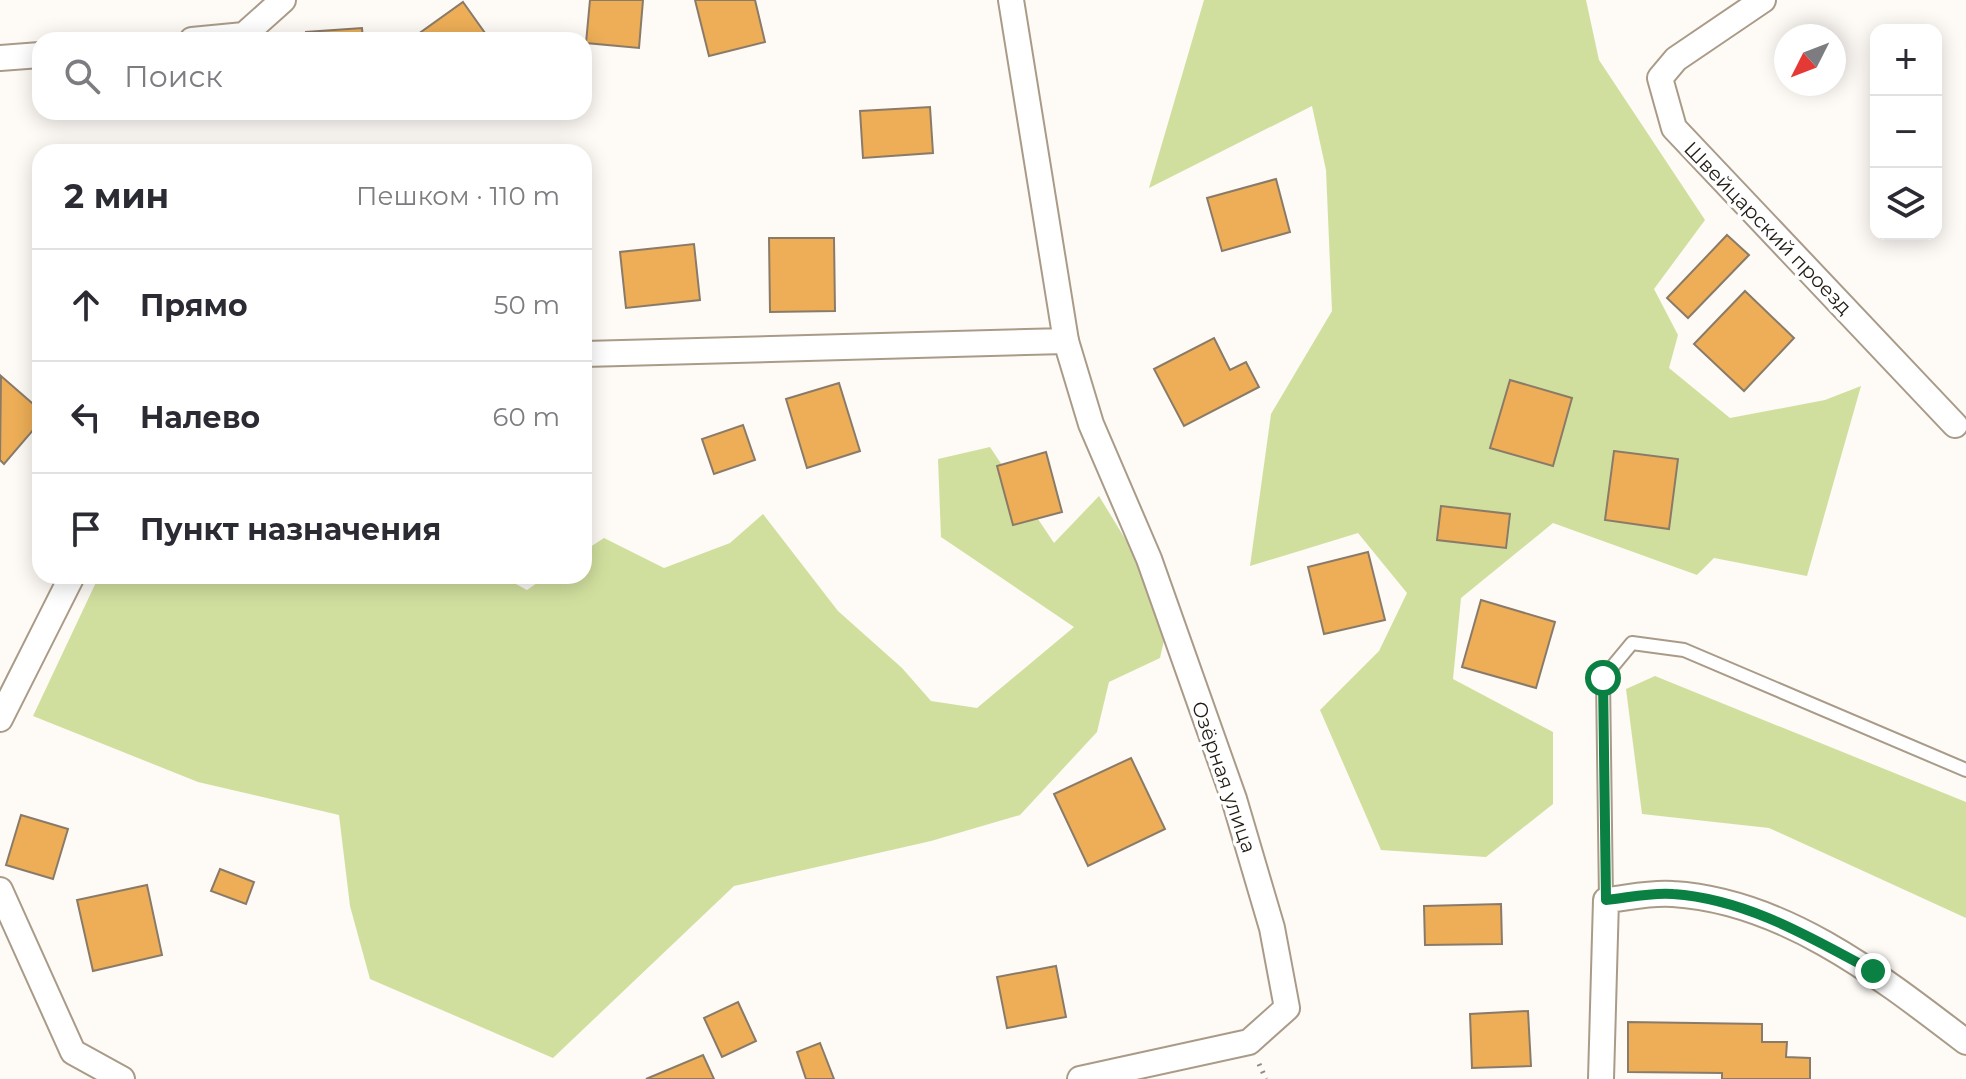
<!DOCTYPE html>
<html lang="ru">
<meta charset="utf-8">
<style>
body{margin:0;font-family:Montserrat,sans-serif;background:#f7f7f7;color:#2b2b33}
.controls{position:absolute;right:24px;top:24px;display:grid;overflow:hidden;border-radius:16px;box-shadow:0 4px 20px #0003}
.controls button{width:72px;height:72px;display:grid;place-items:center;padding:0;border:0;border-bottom:2px solid #e1e1e2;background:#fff;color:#2b2b33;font:40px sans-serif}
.compass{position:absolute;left:1774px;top:24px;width:72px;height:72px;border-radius:50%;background:#fff;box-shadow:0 4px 20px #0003;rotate:228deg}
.stop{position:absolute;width:24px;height:24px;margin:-18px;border:6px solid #0b8043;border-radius:50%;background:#fff}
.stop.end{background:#0b8043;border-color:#fff;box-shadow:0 2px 8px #0008}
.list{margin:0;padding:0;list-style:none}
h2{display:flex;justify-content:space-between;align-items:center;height:104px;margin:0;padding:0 32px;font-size:34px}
h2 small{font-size:26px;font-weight:400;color:#7c7c81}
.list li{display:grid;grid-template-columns:52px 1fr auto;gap:24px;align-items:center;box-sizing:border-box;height:112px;padding:0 32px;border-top:2px solid #e1e1e2}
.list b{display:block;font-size:30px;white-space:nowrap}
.list em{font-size:26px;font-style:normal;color:#7c7c81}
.icon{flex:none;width:44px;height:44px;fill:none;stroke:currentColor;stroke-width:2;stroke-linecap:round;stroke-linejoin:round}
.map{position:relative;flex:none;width:1966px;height:1079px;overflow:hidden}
.search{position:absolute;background:#fff;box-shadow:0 4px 20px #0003;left:32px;top:32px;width:560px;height:88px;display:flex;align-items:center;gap:20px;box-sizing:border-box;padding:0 28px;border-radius:24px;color:#7c7c81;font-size:30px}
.panel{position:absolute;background:#fff;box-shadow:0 4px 20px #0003;left:32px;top:144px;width:560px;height:440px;border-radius:24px}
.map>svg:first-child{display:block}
.green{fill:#d1df9e}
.building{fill:#edae57;stroke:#8a7b69;stroke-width:2}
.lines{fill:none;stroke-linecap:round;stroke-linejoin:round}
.lane-casing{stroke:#a99b88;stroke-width:16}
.street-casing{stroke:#a99b88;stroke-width:28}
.path{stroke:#908b85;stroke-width:5;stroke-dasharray:2 6;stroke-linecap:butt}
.lane{stroke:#fff;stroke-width:12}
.street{stroke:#fff;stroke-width:24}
.route{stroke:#0b8043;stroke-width:10}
.labels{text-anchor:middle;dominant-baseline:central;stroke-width:7;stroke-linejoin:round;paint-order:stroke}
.street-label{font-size:20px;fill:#211b14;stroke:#fff}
</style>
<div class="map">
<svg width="1966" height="1079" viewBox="0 0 1966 1079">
<rect width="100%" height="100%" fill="#fefaf6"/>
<g class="green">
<path d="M 1204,0 L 1586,0 L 1599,60 L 1705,220 L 1654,289 L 1678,335 L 1669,368 L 1730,418 L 1825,400 L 1861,386 L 1807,576 L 1714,558 L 1697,575 L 1553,523 L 1461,598 L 1453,679 L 1553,732 L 1553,804 L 1486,857 L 1381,850 L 1320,710 L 1379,651 L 1407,593 L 1358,533 L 1250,566 L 1271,414 L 1332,311 L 1326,170 L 1312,106 L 1149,188 Z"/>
<path d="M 990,447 L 1054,543 L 1099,496 L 1135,555 L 1167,627 L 1160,658 L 1109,682 L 1097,732 L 1020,815 L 931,841 L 734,886 L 553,1058 L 370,979 L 350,906 L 339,815 L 198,782 L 33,716 L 99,576 L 501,576 L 527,590 L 547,576 L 584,576 L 584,551 L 604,538 L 664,568 L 730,543 L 763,514 L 838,611 L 902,668 L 931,701 L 977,708 L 1074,627 L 941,537 L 938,459 Z"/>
<path d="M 1655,676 L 1966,802 L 1966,918 L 1769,828 L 1642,814 L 1626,689 Z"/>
</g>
<g class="building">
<path d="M 590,0 L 643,0 L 639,48 L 586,43 Z"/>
<path d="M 695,0 L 755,0 L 765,42 L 709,56 Z"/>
<path d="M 463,2 L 490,40 L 416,40 L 414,37 Z"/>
<path d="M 362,28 L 363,40 L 306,40 L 306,32 Z"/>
<path d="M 930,107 L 933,153 L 863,158 L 860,111 Z"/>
<path d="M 1276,179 L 1290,232 L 1222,251 L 1207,198 Z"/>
<path d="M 1727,235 L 1749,255 L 1688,318 L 1667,298 Z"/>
<path d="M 769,238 L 834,238 L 835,311 L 770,312 Z"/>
<path d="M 694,244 L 700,300 L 626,308 L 620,252 Z"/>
<path d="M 1745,291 L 1794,338 L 1744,391 L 1694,344 Z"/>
<path d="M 1214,338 L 1230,370 L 1246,362 L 1259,387 L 1184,426 L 1154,369 Z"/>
<path d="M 1,376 L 40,410 L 40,422 L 4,464 L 0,460 Z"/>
<path d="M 1510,380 L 1572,398 L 1553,466 L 1490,448 Z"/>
<path d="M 839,383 L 860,451 L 807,468 L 786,399 Z"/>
<path d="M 743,425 L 755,460 L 714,474 L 702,439 Z"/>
<path d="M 1614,451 L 1678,459 L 1669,529 L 1605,520 Z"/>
<path d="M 1046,452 L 1062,512 L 1013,525 L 997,466 Z"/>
<path d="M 1441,506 L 1510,514 L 1506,548 L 1437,540 Z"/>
<path d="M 1368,552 L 1385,620 L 1324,634 L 1308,567 Z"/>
<path d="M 1481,600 L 1555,622 L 1536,688 L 1462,667 Z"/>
<path d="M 1131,758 L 1165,829 L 1088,866 L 1054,794 Z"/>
<path d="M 21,815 L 68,829 L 53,879 L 6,865 Z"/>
<path d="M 220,869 L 254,882 L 246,904 L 211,891 Z"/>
<path d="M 147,885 L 162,955 L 93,971 L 77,900 Z"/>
<path d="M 1501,904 L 1502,944 L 1425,945 L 1424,906 Z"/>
<path d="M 1056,966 L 1066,1017 L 1007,1028 L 997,977 Z"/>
<path d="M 738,1002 L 756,1041 L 722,1057 L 704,1018 Z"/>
<path d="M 1528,1011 L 1531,1066 L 1472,1068 L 1470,1014 Z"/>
<path d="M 1628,1022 L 1762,1024 L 1762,1042 L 1787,1042 L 1786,1057 L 1810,1058 L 1810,1079 L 1722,1079 L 1722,1073 L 1628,1072 Z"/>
<path d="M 820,1043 L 834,1079 L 806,1079 L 797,1052 Z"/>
<path d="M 703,1055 L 714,1079 L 646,1079 Z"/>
</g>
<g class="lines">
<g class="lane-casing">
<path id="lane" d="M 1606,900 L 1603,678 L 1632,643 L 1684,650 L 1966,770"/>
</g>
<g class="street-casing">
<g id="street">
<path d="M 1763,0 L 1676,59 L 1660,78 L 1674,128 L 1955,425"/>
<path d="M 192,40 L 244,35 L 283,0"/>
<path d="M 0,58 L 40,55"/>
<path d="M 1066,341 L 1091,424 L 1149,559 L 1234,799 L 1272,928 L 1287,1008 L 1249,1042 L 1080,1079"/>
<path d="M 584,354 L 1066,341 L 1011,0"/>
<path d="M 0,719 L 72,576"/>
<path d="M 0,890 L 73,1052 L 122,1079"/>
<path d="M 1601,1079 L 1606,900 C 1627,898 1651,892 1673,894 C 1785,901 1881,977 1966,1042"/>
</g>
</g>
<path class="path" d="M 1259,1064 L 1266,1079"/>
<use href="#lane" class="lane"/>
<use href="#street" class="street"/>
</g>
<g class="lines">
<path class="route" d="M 1603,678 L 1606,900 C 1627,898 1651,892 1673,894 C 1746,899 1810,937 1873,971"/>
</g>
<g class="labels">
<g class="street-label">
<text transform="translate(1768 228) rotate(46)">Швейцарский проезд</text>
<text transform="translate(1224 777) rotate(71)">Озёрная улица</text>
</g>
</g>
</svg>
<div class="controls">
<button>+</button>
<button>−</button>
<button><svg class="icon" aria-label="layers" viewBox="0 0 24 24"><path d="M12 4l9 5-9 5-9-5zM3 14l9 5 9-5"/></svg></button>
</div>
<svg class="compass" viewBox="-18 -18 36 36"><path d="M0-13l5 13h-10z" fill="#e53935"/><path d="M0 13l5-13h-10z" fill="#7c7c81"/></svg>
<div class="stop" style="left:1603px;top:678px"></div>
<div class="stop end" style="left:1873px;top:971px"></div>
<div class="search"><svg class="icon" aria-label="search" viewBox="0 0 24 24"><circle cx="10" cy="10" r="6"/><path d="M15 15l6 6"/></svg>Поиск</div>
<section class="panel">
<h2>2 мин<small>Пешком · 110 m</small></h2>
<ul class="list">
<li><svg class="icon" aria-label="ahead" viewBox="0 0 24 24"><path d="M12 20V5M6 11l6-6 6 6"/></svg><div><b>Прямо</b></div><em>50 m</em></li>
<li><svg class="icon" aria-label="left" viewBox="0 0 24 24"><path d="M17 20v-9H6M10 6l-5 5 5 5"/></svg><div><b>Налево</b></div><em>60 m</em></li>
<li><svg class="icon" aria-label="arrive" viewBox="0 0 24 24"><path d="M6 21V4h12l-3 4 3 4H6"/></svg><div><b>Пункт назначения</b></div></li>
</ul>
</section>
</div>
